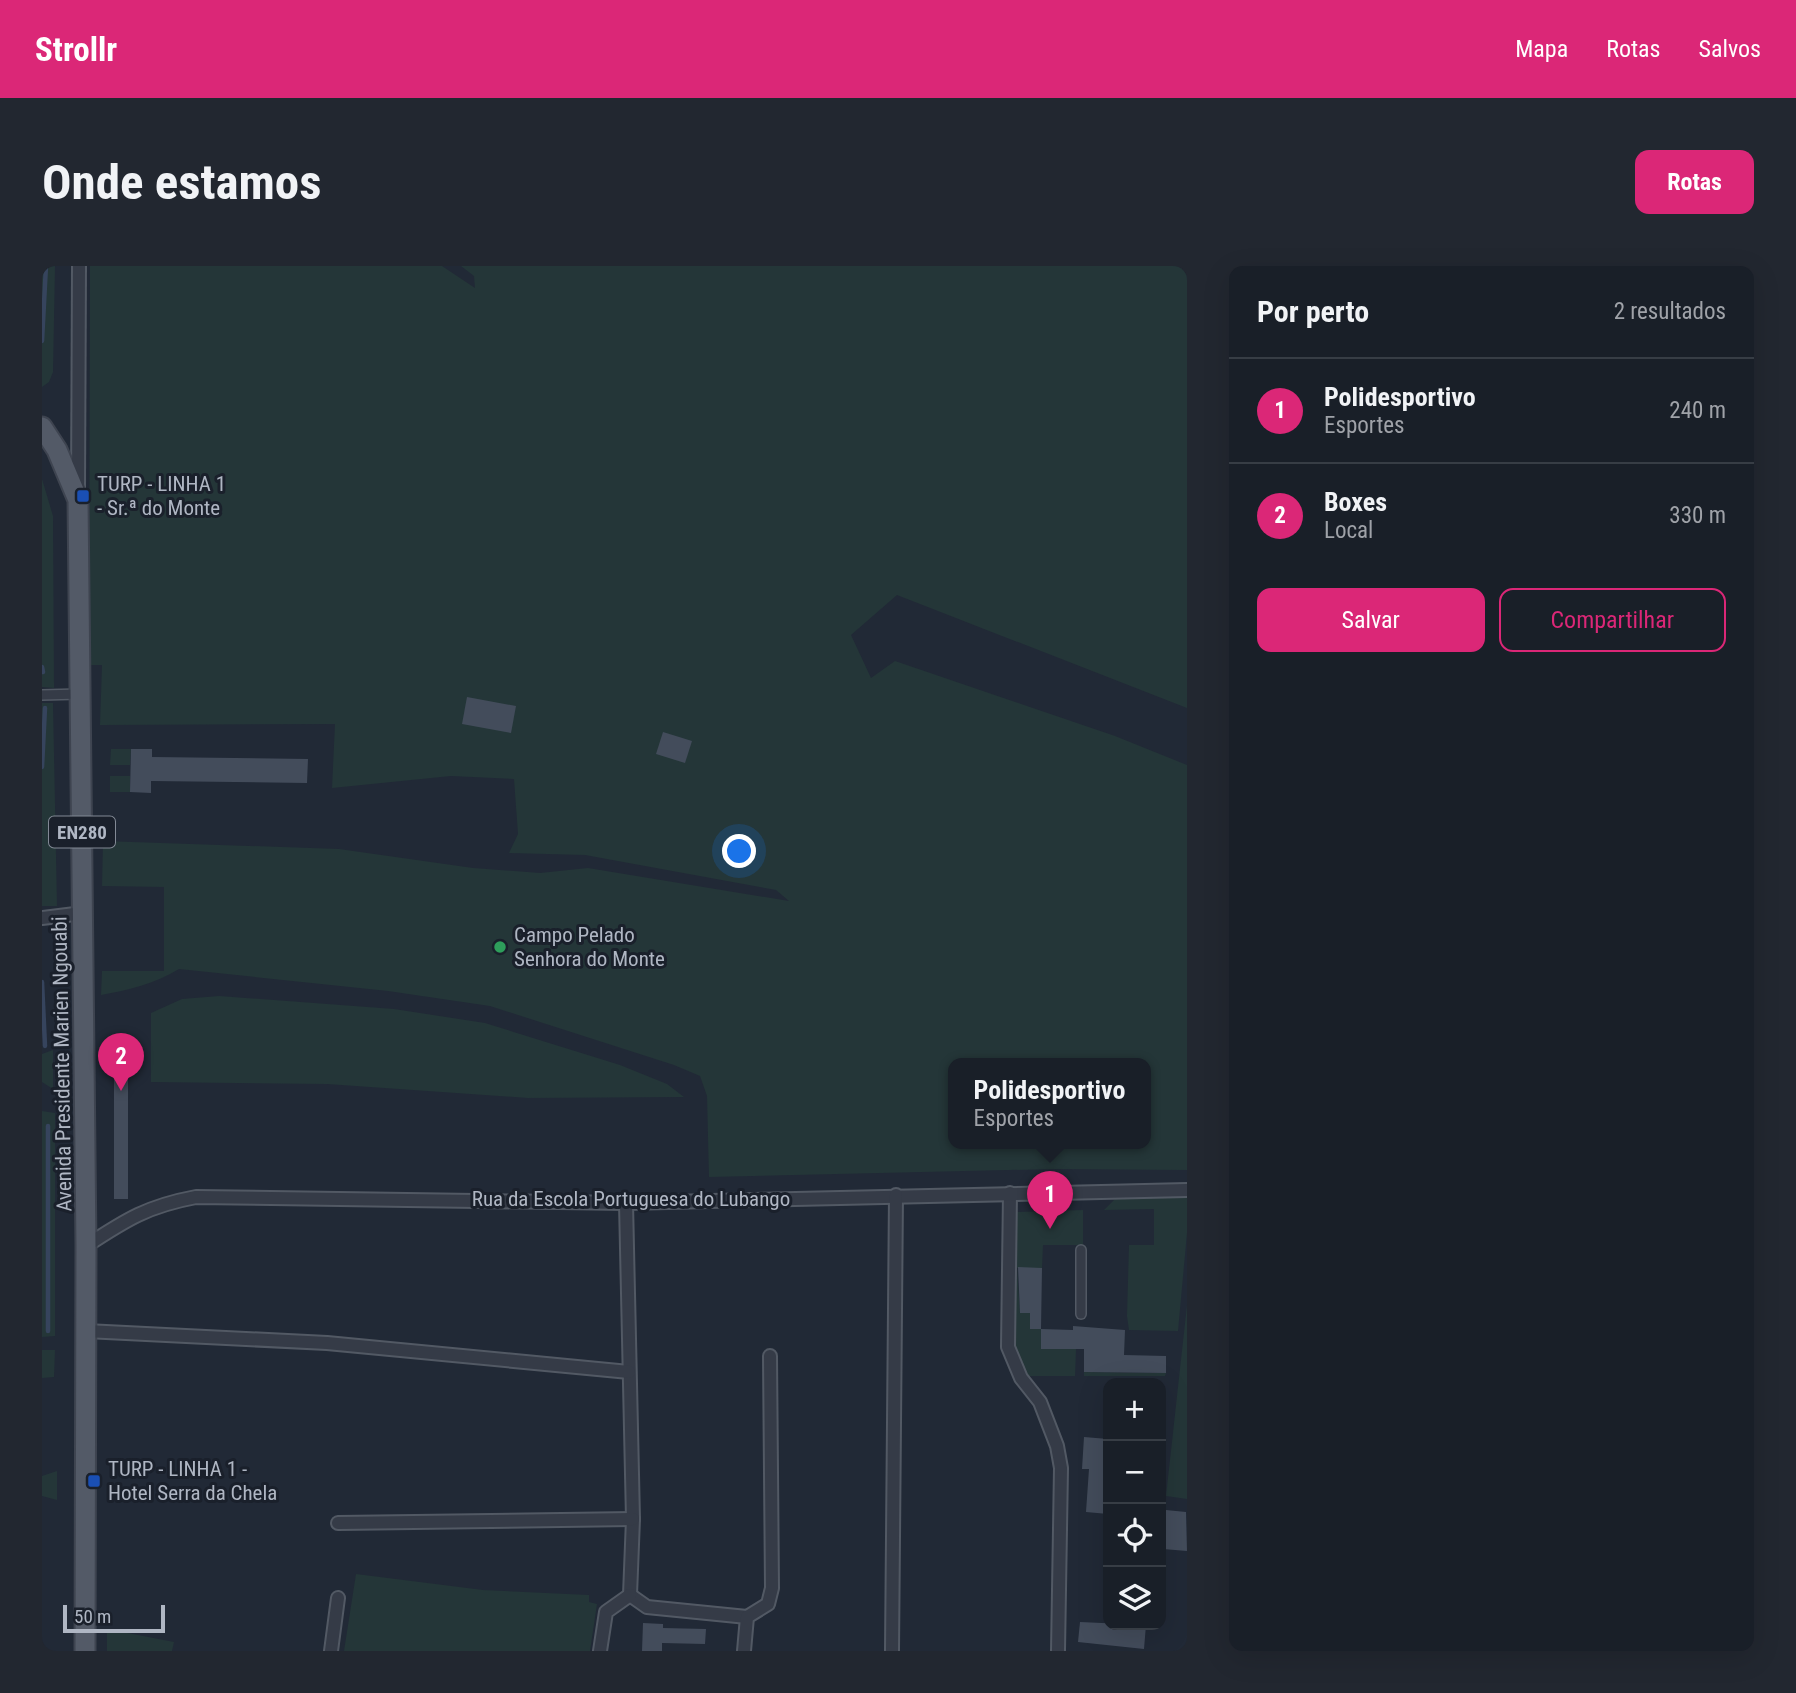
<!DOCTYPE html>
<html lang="pt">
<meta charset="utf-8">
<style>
body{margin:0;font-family:"Roboto Condensed",sans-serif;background:#222730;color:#f1f3f6}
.controls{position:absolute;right:21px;bottom:21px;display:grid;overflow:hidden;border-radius:14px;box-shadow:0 7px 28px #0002}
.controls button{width:63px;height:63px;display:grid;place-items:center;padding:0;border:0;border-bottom:2px solid #373d45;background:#191f28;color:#f1f3f6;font:35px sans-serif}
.scale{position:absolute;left:21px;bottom:18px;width:102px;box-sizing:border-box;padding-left:7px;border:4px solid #afb6c3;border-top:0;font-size:19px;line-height:24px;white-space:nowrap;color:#afb6c3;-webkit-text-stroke:5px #1a202b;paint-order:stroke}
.you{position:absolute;left:698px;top:586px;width:24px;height:24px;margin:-18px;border:5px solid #fff;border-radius:50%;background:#1a73e8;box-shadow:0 0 0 10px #1a73e833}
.badge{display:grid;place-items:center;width:46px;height:46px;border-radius:50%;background:#db2777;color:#fff;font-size:23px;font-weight:700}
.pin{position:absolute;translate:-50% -58px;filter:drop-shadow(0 2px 4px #0008)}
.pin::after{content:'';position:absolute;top:37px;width:24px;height:21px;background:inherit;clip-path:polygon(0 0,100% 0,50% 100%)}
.popup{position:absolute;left:906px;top:792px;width:203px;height:91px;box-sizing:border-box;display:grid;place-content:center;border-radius:14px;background:#191f28;filter:drop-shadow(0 2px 5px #0005);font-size:23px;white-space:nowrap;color:#9fa2a8}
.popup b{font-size:26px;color:#f1f3f6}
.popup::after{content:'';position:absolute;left:50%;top:100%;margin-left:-14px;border:14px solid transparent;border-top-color:#191f28}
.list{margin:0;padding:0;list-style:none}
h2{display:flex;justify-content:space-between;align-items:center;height:91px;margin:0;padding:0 28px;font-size:30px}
h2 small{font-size:23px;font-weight:400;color:#9fa2a8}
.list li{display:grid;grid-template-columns:46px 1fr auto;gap:21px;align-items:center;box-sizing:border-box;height:105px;padding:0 28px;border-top:2px solid #373d45}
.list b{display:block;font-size:26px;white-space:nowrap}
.list p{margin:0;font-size:23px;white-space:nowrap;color:#9fa2a8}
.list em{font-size:23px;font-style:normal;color:#9fa2a8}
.actions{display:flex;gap:14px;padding:21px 28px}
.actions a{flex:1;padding:16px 0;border:2px solid #db2777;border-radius:14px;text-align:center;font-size:24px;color:#db2777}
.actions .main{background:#db2777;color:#fff}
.icon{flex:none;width:38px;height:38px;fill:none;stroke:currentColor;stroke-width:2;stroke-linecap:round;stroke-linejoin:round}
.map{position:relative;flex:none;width:1145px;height:1385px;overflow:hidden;border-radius:14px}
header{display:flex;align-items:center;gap:42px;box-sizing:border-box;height:98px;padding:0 35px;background:#db2777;color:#fff}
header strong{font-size:33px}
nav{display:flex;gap:38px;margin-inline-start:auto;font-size:24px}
.intro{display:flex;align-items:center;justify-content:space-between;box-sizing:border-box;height:168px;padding:0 42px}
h1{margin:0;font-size:49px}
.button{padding:18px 32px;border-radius:14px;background:#db2777;color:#fff;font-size:24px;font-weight:700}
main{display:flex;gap:42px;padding:0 42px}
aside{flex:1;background:#191f28;border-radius:14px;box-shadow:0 7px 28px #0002}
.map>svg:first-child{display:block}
.green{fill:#243638;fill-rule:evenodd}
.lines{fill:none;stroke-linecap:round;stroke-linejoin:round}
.stream{stroke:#36445d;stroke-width:4.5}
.building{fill:#434c5b}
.pedestrian-casing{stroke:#525964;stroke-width:12}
.minor-casing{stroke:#525964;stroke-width:16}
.primary-casing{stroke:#3e4450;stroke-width:23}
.pedestrian{stroke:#353b47;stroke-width:9}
.minor{stroke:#353b47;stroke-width:12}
.primary{stroke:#535a67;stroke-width:19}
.transit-dot{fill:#1a4fb4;stroke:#1a202b;stroke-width:2.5}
.leisure-dot{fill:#2e9e5b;stroke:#1a202b;stroke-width:2.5}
.labels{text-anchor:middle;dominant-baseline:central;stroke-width:6;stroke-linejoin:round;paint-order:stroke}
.shield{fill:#1a202b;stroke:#828995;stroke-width:2}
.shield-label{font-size:19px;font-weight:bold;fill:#afb6c3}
.poi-label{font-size:21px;fill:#afb6c3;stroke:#1a202b;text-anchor:start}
.street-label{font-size:21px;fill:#afb6c3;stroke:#1a202b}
</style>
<header>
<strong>Strollr</strong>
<nav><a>Mapa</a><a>Rotas</a><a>Salvos</a></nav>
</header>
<div class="intro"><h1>Onde estamos</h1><a class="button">Rotas</a></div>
<main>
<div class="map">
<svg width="1145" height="1385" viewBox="0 0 1145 1385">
<rect width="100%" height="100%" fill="#212936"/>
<g class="green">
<path d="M 0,0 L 13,0 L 11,106 L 7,116 L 0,121 Z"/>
<path d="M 48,0 L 400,0 L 433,22 L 432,10 L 419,0 L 1145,0 L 1145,442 L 855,329 L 809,369 L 829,412 L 853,395 L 1073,470 L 1145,499 L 1145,904 L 1012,903 L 667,911 L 665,830 L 658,810 L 632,799 L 448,740 L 346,725 L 137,703 C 112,718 87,724 59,729 L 60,705 L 122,705 L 122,621 L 60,620 L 61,575 L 297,583 L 431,602 L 498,607 L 546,602 L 747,635 L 734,624 L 543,589 L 467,587 L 476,568 L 472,513 L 409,510 L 290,522 L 293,458 L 58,459 L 60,399 L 47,399 ZM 912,797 L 1104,797 L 1104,877 L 912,877 Z"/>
<path d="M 0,213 L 11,250 L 12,422 L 0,421 Z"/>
<path d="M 0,437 L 11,437 L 15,640 L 0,640 Z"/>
<path d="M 69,483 L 89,483 L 88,499 L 68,499 Z"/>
<rect x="68" y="510" width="20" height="16"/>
<path d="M 177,730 L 352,743 L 443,757 L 578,799 L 625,818 L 642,831 L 486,832 L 285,818 L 109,816 L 109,747 L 140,733 Z"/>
<path d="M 11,784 L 11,823 L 0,816 L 0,788 Z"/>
<path d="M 0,845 L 13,847 L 13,1070 L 0,1071 Z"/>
<path d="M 1075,931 L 1145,932 L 1145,967 L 1136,1065 L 1087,1064 L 1085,1050 L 1087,979 L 1112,979 L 1112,943 L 1062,944 Z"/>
<path d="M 1041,944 L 1041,979 L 1001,979 L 1000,1002 L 975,1002 L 978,1047 L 988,1047 L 988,1063 L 999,1063 L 999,1083 L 1034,1083 L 1033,1110 L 985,1110 L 971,1080 L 975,946 Z"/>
<path d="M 1145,1039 L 1145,1233 L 1124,1230 Z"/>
<path d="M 0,1084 L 13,1084 L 12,1111 L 0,1112 Z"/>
<path d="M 1042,1106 L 1124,1107 L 1123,1110 L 1042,1110 Z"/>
<path d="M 15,1205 L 15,1234 L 0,1230 L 0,1210 Z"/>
<path d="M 314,1308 L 441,1324 L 547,1329 L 547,1336 L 555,1338 L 548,1385 L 302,1385 Z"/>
<path d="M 65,1363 L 132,1376 L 130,1385 L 65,1385 Z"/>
</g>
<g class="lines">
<g class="stream">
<path d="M 0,75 L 4,0"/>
<path d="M 0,401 L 1,406"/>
<path d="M 0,501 L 3,442"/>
<path d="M 0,716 L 3,780"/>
<path d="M 6,860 L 6,1065"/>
</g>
</g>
<g class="building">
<path d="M 425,431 L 474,440 L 469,467 L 420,458 Z"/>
<path d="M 621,466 L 650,475 L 643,497 L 614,488 Z"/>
<path d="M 89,483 L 110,483 L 110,491 L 266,493 L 265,517 L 109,515 L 109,527 L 88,526 Z"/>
<path d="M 86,789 L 86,933 L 72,933 L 72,790 Z"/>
<path d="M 976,1001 L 1000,1002 L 999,1063 L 988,1063 L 988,1047 L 978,1047 Z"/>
<path d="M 1031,1060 L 1083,1064 L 1082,1089 L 1124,1090 L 1124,1107 L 1042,1106 L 1042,1083 L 999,1083 L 999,1063 L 1031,1064 Z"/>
<path d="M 1042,1171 L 1066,1173 L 1066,1248 L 1044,1246 L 1047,1203 L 1040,1203 Z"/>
<path d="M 1124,1244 L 1144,1246 L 1145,1285 L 1121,1283 Z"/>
<path d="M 1038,1356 L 1104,1359 L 1102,1383 L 1036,1376 Z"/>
<path d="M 601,1357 L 621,1358 L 621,1362 L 664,1363 L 663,1378 L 620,1377 L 620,1385 L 600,1385 Z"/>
</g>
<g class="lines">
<g class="pedestrian-casing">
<g id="pedestrian">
<path d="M 0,429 L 38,428"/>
<path d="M 1039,1048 L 1039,984"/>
</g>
</g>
<g class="minor-casing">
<g id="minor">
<path d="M 36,224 L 37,0"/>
<path d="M 0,652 L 41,647"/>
<path d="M 968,927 L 966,1081 L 979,1112 L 998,1136 L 1015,1180 L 1019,1202 L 1016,1385"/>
<path d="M 584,937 L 591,1253 L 588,1329"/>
<path d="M 44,980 C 85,953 106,940 154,931 L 584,937 L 1145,924"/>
<path d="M 44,1065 L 285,1077 L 587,1106"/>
<path d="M 296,1257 L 591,1253"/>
<path d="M 588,1329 L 605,1341 L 705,1351"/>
<path d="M 289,1385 L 296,1332"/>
<path d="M 558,1385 L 564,1346 L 588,1329"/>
<path d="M 702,1385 L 705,1351 L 726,1338 L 730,1322 L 728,1090"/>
<path d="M 850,1385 L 854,929"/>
</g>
</g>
<g class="primary-casing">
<path id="primary" d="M 0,161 L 15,184 L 36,234 L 44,980 L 43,1385"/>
</g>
<use href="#pedestrian" class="pedestrian"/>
<use href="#minor" class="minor"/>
<use href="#primary" class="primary"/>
</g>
<g class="transit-dot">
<rect x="34" y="223" width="14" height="14" rx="3.5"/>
<rect x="45" y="1208" width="14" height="14" rx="3.5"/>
</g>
<circle class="leisure-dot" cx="458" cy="681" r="7"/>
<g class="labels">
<rect class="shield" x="7" y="550.5" width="66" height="31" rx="5"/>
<g class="shield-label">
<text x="40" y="566">EN280</text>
</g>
<g class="poi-label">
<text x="55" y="218">TURP - LINHA 1<tspan x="55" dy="24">- Sr.ª do Monte</tspan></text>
<text x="472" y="669">Campo Pelado<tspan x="472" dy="24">Senhora do Monte</tspan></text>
<text x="66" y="1203">TURP - LINHA 1 -<tspan x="66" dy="24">Hotel Serra da Chela</tspan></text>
</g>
<g class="street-label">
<text transform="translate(20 798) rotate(-91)">Avenida Presidente Marien Ngouabi</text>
<text x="589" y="933">Rua da Escola Portuguesa do Lubango</text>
</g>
</g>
</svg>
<div class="controls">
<button>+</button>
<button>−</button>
<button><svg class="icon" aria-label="locate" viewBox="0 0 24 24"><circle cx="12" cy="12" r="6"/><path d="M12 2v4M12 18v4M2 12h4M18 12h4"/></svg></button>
<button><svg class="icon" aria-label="layers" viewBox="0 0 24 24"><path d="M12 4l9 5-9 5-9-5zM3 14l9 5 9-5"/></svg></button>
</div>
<div class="scale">50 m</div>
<div class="you"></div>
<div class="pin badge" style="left:1008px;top:963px">1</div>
<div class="popup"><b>Polidesportivo</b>Esportes</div>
<div class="pin badge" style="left:79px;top:825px">2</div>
</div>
<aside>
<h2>Por perto<small>2 resultados</small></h2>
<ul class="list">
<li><span class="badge">1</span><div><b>Polidesportivo</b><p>Esportes</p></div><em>240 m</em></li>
<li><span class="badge">2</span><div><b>Boxes</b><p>Local</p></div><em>330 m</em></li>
</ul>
<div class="actions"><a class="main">Salvar</a><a>Compartilhar</a></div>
</aside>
</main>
